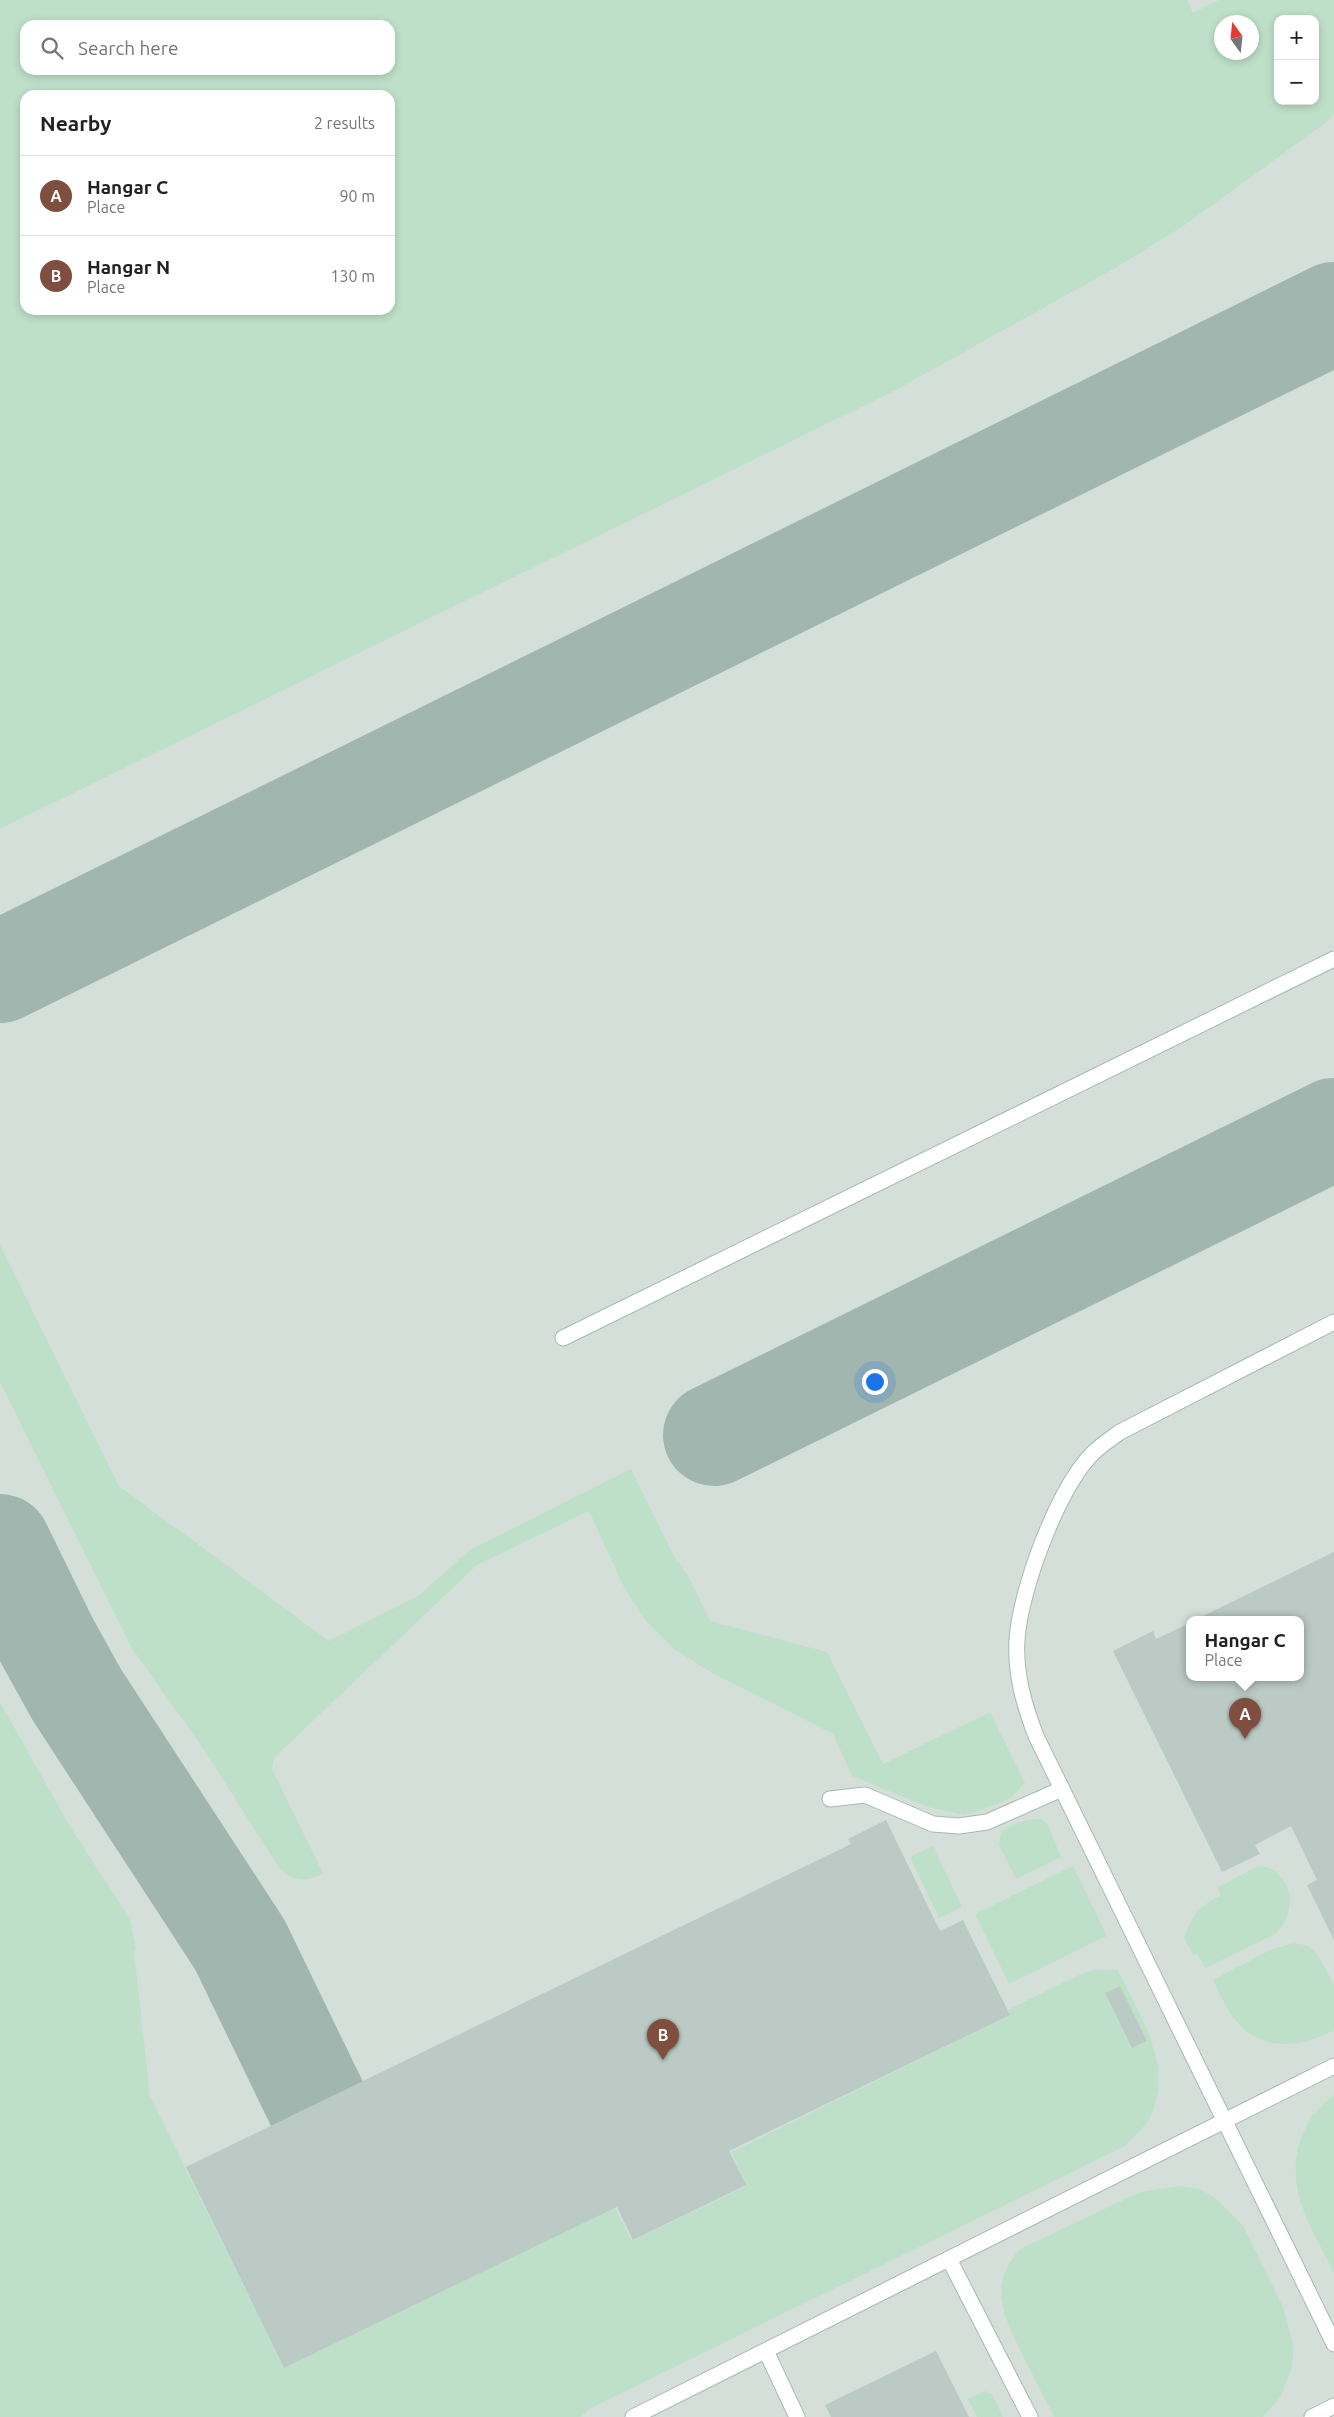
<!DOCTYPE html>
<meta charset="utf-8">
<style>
body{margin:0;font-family:Ubuntu,sans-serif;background:#f6f6f6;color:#202124}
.controls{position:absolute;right:15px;top:15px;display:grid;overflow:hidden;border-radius:10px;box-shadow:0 2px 8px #0003}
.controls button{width:45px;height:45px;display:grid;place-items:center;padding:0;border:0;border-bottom:1px solid #e0e0e0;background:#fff;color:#202124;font:25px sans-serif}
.compass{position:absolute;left:1214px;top:15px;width:45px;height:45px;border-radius:50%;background:#fff;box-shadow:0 2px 8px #0003;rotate:345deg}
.you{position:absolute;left:874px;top:1381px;width:18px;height:18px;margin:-12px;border:4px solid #fff;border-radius:50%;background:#1a73e8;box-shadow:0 0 0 8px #1a73e833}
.badge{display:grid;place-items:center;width:32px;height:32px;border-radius:50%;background:#7f4e3f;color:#fff;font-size:16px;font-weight:700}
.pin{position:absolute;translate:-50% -41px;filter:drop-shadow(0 1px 2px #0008)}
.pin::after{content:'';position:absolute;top:26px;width:18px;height:15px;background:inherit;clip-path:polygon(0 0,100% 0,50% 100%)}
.popup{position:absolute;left:1186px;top:1616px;width:118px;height:65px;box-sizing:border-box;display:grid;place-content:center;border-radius:10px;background:#fff;filter:drop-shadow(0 1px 4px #0005);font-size:16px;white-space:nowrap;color:#757577}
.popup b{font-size:19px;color:#202124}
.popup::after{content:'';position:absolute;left:50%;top:100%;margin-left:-10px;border:10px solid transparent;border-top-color:#fff}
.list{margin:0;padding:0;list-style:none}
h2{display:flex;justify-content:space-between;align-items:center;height:65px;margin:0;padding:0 20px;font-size:21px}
h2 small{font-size:16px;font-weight:400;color:#757577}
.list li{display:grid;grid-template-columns:32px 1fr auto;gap:15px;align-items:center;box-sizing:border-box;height:80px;padding:0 20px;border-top:1px solid #e0e0e0}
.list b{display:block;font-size:19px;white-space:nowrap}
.list p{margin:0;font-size:16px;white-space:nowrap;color:#757577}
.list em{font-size:16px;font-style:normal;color:#757577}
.icon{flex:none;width:28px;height:28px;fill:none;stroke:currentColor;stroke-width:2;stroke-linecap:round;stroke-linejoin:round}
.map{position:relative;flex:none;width:1334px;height:2417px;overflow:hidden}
.search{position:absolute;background:#fff;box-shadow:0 2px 8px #0003;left:20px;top:20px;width:375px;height:55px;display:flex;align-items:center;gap:12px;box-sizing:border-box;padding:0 18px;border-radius:15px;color:#757577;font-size:19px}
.panel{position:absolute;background:#fff;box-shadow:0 2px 8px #0003;left:20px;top:90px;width:375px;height:225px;border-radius:15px}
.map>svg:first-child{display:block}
.built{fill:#d4dfda;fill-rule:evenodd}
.green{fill:#bfe0c8;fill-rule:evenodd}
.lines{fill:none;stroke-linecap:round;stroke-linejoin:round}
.taxiway{stroke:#a2b6b0;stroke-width:102}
.building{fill:#bbcac4}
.service-casing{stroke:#a8b8b2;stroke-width:17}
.service{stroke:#fff;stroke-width:15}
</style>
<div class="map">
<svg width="1334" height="2417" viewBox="0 0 1334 2417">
<rect width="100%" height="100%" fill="#e6efeb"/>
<path class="built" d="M 0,0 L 1334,0 L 1334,2417 L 0,2417 ZM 1278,19 L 1315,19 L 1315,101 L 1278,101 ZM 1222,22 L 1252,22 L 1252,52 L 1222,52 ZM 25,25 L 390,25 L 390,70 L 25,70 ZM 25,95 L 390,95 L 390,310 L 25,310 ZM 1190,1620 L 1300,1620 L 1300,1678 L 1190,1678 Z"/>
<g class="green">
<path d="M 0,0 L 1187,0 L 1193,13 L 1219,0 L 1334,0 L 1334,114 L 1324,124 L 1182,227 L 1117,267 L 896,390 L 0,829 ZM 1278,19 L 1315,19 L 1315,101 L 1278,101 ZM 1252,22 L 1252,52 L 1222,52 L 1222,22 ZM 25,25 L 390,25 L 390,70 L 25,70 ZM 25,95 L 390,95 L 390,310 L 25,310 Z"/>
<path d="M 0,1245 L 119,1486 L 329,1641 L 418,1596 L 470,1550 L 631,1469 L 675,1558 L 689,1577 L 710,1621 L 827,1652 L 883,1764 L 990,1712 L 1025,1783 L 1011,1798 L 979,1811 L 964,1815 L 928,1807 L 852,1776 L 833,1734 L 712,1673 L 674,1649 L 646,1621 L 624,1587 L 589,1511 L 477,1565 L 274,1758 L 272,1769 L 323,1873 C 307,1883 293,1882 279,1868 L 203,1748 L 131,1647 L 0,1382 Z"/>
<path d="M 0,1702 L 68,1823 L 130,1919 L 136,1950 L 134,1951 L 150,2096 L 284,2368 L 615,2208 L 632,2241 L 746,2186 L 731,2152 L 1010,2015 L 1008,2010 L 1081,1974 L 1099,1969 L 1118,1970 C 1140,2017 1177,2069 1148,2121 C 1142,2130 1132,2138 1125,2146 L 589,2409 L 581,2417 L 0,2417 ZM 1120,1986 L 1147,2041 L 1132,2048 L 1105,1993 Z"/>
<path d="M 1032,1819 L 1042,1819 L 1048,1825 L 1061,1857 L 1016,1879 L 999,1845 L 1001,1832 L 1014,1824 Z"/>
<path d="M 933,1846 L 962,1907 L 939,1918 L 910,1857 Z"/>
<path d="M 1073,1866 L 1107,1936 L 1009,1984 L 975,1914 Z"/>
<path d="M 1258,1866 C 1292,1866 1300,1914 1275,1934 L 1205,1968 L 1198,1954 L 1193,1955 L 1184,1938 C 1193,1915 1197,1907 1220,1896 L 1218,1887 Z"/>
<path d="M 1295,1943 L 1309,1946 L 1317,1953 L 1334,1985 L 1334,2030 C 1309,2044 1276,2051 1250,2034 C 1232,2022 1222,1998 1213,1980 L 1272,1949 Z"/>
<path d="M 1334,2095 L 1334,2272 C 1312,2229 1282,2186 1302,2136 C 1309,2118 1319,2106 1334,2095 Z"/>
<path d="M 1180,2186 L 1200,2189 L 1214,2197 L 1244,2227 L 1283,2307 L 1294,2347 L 1292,2367 L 1281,2396 L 1263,2417 L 1054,2417 C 1044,2397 1034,2378 1024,2358 C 1005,2319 986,2286 1020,2249 L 1140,2192 Z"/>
<path d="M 985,2391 L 992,2394 L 1003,2417 L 977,2417 L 968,2399 Z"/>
</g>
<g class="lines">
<g class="taxiway">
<path d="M 0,972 L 1334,313"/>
<path d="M 714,1435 L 1334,1129"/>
<path d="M 0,1545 L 47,1641 L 77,1695 L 240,1945 L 317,2104"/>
</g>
</g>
<g class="building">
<path d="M 1334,1552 L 1334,1940 L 1307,1885 L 1317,1880 L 1291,1826 L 1255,1845 L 1260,1854 L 1222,1872 L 1113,1651 L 1153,1631 L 1156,1639 L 1190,1623 L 1190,1678 L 1300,1678 L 1300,1620 L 1195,1620 Z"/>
<path d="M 886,1820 L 940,1931 L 963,1920 L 1010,2015 L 729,2151 L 746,2185 L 633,2240 L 617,2207 L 284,2368 L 186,2167 L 851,1844 L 848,1839 Z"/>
<path d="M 1120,1986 L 1147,2041 L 1132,2048 L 1105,1993 Z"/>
<path d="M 936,2351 L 969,2417 L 831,2417 L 825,2405 Z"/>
</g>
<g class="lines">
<g class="service-casing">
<g id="service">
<path d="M 1334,1322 L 1120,1432 C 1112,1438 1101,1445 1093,1453 C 1058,1488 1020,1590 1017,1640 C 1015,1674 1024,1705 1036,1736 L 1334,2344"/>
<path d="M 563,1338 L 1334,959"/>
<path d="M 830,1799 L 865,1795 L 933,1824 L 959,1826 L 987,1822 L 1062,1789"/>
<path d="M 949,2259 L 1030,2417"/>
<path d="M 766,2351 L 797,2417"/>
<path d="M 633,2417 L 1334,2066"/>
<path d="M 1312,2417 L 1334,2406"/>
</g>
</g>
<use href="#service" class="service"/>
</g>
</svg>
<div class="controls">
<button>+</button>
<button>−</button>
</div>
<svg class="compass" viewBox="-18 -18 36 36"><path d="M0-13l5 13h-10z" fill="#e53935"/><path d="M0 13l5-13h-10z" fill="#757577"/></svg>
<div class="you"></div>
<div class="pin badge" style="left:1245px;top:1739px">A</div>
<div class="popup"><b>Hangar C</b>Place</div>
<div class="pin badge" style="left:663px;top:2060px">B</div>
<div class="search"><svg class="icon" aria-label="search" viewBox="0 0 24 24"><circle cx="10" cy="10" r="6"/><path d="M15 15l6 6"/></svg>Search here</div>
<section class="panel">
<h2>Nearby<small>2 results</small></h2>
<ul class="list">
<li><span class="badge">A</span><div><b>Hangar C</b><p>Place</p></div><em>90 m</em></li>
<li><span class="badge">B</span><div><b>Hangar N</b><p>Place</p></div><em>130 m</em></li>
</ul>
</section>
</div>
